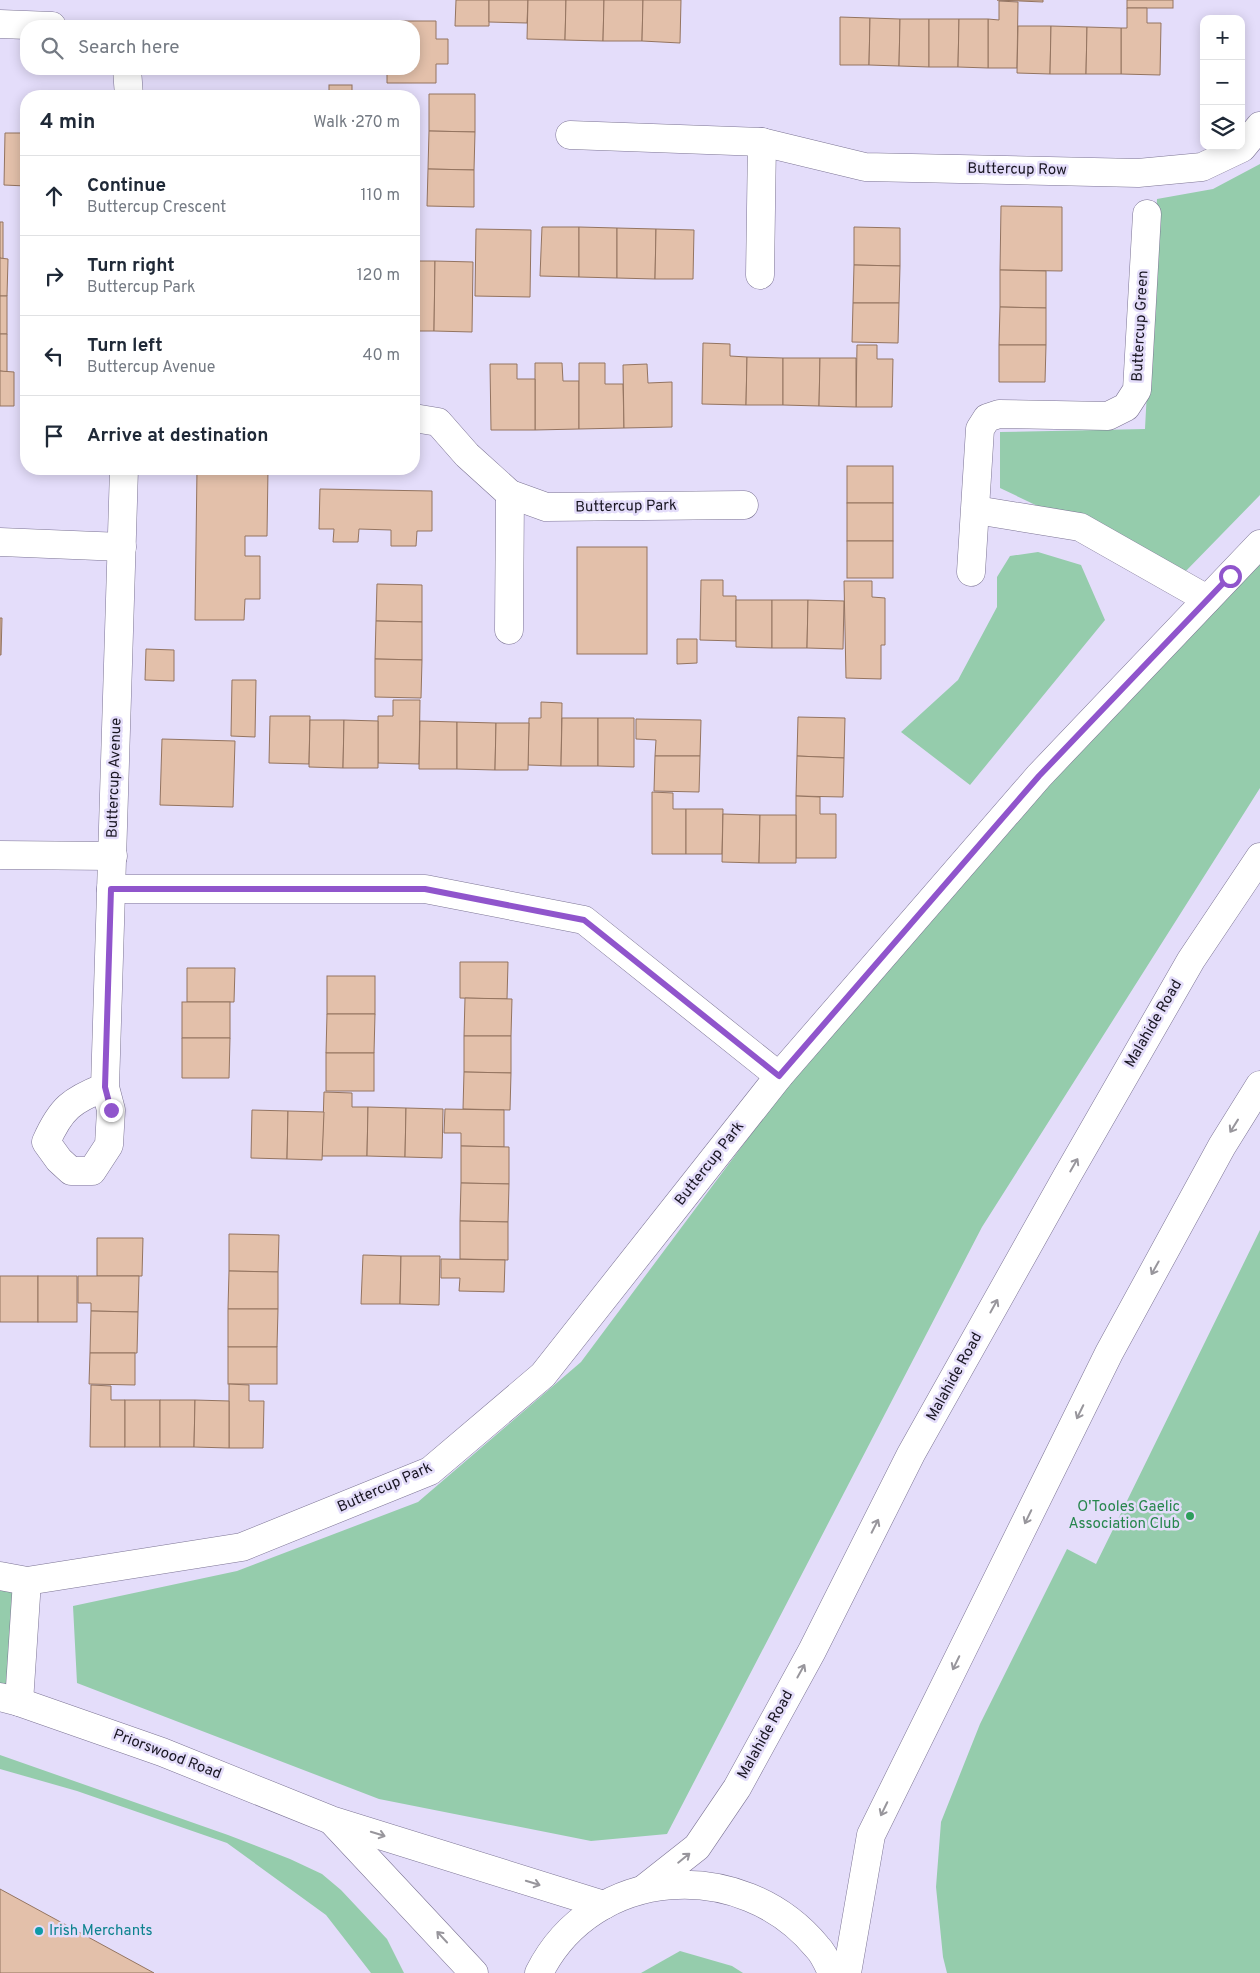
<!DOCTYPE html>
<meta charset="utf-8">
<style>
body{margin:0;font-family:Overpass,sans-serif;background:#f2f2f3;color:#1f2937}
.controls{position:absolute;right:15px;top:15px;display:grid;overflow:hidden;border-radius:10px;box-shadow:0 2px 12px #0003}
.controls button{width:45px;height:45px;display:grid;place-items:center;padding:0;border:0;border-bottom:1px solid #e0e1e3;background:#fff;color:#1f2937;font:25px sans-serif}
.stop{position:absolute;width:15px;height:15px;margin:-11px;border:4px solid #9055cc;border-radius:50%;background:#fff}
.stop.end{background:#9055cc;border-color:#fff;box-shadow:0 1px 5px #0008}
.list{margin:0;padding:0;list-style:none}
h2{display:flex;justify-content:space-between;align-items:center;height:65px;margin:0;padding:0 20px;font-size:21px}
h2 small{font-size:16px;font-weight:400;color:#747a83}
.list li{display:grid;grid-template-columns:32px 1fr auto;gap:15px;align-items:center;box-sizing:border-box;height:80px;padding:0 20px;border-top:1px solid #e0e1e3}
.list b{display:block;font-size:19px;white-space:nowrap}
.list p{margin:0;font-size:16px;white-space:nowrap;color:#747a83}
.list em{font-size:16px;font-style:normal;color:#747a83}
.icon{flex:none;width:28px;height:28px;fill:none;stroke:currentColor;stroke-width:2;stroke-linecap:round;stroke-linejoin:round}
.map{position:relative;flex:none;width:1260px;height:1973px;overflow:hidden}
.search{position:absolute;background:#fff;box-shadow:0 2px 12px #0003;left:20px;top:20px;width:400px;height:55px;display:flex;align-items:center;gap:12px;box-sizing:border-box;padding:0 18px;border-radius:20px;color:#747a83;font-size:19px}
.panel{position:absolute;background:#fff;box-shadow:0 2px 12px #0003;left:20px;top:90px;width:400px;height:385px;border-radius:20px}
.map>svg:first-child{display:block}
.green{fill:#95ccac}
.building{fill:#e3c0aa;stroke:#947460}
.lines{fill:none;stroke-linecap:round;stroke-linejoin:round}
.street-casing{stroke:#7c7494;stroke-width:29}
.secondary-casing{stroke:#7c7494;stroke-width:29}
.street{stroke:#fff;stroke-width:28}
.secondary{stroke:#fff;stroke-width:28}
.oneway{stroke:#98969c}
.route{stroke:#9055cc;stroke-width:6}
.leisure-dot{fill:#2e9e5b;stroke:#e4ddfa;stroke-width:2}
.culture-dot{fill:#0f9aa8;stroke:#e4ddfa;stroke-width:2}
.labels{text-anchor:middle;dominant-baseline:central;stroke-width:5;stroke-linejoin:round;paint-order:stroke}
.street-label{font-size:15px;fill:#191622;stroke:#e4ddfa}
.leisure-label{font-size:15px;fill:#27864d;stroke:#e4ddfa;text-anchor:end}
.culture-label{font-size:15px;fill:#0d838f;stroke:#e4ddfa;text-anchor:start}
</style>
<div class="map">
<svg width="1260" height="1973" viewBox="0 0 1260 1973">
<rect width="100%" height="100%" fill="#e4ddfa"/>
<g class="green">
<path d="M 1260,164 L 1260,495 L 1182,575 L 1000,488 L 1000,432 L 1145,429 L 1157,199 L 1213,189 Z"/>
<path d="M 1038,552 L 1081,565 L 1105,620 L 970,785 L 901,732 L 958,680 L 997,607 L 997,577 L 1010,556 Z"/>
<path d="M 1260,554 L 1260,788 L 982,1227 L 667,1834 L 591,1841 L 379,1799 L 77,1683 L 73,1606 L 237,1571 L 418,1502 L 581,1362 L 884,956 Z"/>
<path d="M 1260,1230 L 1260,1973 L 947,1973 L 943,1957 L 936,1887 L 941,1822 L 980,1724 L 1067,1549 L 1096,1564 Z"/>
<path d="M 0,1575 L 26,1581 L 18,1702 L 0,1697 Z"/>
<path d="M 0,1755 L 228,1835 L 290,1859 L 322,1874 L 341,1890 L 387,1939 L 404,1973 L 371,1973 L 326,1915 L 227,1843 L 77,1791 L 0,1769 Z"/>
<path d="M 680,1951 L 732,1966 L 743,1973 L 641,1973 Z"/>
</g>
<g class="building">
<path d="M 456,0 L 489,0 L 489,26 L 455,26 Z"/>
<path d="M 489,0 L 528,0 L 527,23 L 489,22 Z"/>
<path d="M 528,0 L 566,0 L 565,40 L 527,39 Z"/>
<path d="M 566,0 L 604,0 L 603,41 L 565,40 Z"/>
<path d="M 604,0 L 643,0 L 642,41 L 603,41 Z"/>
<path d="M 643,0 L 681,0 L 680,43 L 642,41 Z"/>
<path d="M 997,0 L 1043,0 L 1043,2 Z"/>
<rect x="1127" y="0" width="46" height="8"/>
<path d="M 999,1 L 1018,2 L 1017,68 L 988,68 L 988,19 L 999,20 Z"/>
<path d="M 1127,8 L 1147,8 L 1147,23 L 1161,23 L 1160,75 L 1121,74 L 1121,28 L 1127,28 Z"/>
<path d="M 840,17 L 870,18 L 869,65 L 840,65 Z"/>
<path d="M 870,18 L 900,19 L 899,66 L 869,65 Z"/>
<path d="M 900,19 L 929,19 L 929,67 L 899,66 Z"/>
<path d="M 929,19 L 959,19 L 958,67 L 929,67 Z"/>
<path d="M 959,19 L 988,19 L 988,68 L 958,67 Z"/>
<path d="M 387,21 L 436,21 L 436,39 L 448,39 L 448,64 L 436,64 L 436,83 L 387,83 L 387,69 L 414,69 L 414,26 L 387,26 Z"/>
<path d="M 1018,26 L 1051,26 L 1050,74 L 1017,73 Z"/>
<path d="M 1051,26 L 1087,27 L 1086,74 L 1050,74 Z"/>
<path d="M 1087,27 L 1121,28 L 1121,74 L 1086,74 Z"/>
<rect x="329" y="85" width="23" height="11"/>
<path d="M 429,94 L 475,94 L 475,132 L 429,131 Z"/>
<path d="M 429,131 L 475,132 L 474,170 L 428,169 Z"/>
<path d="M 5,133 L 26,133 L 26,186 L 4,185 Z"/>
<path d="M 428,169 L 474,170 L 474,207 L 427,206 Z"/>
<path d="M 1001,206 L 1062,207 L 1062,271 L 1000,270 Z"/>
<path d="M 0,222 L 3,222 L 3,259 L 0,258 Z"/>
<path d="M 542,227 L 579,227 L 579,277 L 540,276 Z"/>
<path d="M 579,227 L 617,228 L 617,278 L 579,277 Z"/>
<path d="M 854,227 L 900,228 L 900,266 L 854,265 Z"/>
<path d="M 617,228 L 656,229 L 655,279 L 617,278 Z"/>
<path d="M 476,229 L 531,230 L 530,297 L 475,296 Z"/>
<path d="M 656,229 L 694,230 L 693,279 L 655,279 Z"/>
<path d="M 0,258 L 8,259 L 7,296 L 0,296 Z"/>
<path d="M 414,261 L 435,261 L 434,331 L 414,331 Z"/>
<path d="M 435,261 L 473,262 L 472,332 L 434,331 Z"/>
<path d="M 854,265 L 900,266 L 899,303 L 853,303 Z"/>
<path d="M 1000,270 L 1046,271 L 1046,308 L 1000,307 Z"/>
<rect x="0" y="296" width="7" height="38"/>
<path d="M 853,303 L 899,303 L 898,343 L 852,342 Z"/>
<path d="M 1000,307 L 1046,308 L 1046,345 L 999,345 Z"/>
<path d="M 0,334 L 7,334 L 7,372 L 0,371 Z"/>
<path d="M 703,343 L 730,344 L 730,356 L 747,357 L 746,405 L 702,404 Z"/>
<path d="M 857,345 L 877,345 L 877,359 L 893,359 L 892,407 L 856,407 Z"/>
<path d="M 999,345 L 1046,345 L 1045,382 L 999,382 Z"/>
<path d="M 747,357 L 783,358 L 783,405 L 746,405 Z"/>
<path d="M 783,358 L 820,358 L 819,406 L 783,405 Z"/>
<path d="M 820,358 L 856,358 L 856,407 L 819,406 Z"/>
<path d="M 535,363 L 562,363 L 563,381 L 579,381 L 579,429 L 535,430 Z"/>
<path d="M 579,363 L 605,363 L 605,384 L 623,384 L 624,428 L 579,429 Z"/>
<path d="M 490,364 L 517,364 L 517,379 L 535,379 L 535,430 L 491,430 Z"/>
<path d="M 647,364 L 648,383 L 672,382 L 672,427 L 624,428 L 623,365 Z"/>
<path d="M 0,371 L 14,372 L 14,406 L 0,406 Z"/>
<rect x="847" y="466" width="46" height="37"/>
<path d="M 197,469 L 268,469 L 267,536 L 245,536 L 245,556 L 260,556 L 260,599 L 245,599 L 244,620 L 195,620 Z"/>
<path d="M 320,489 L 432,491 L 432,531 L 417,531 L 416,546 L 391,546 L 391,530 L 359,529 L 358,542 L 333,542 L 334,529 L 319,529 Z"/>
<rect x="847" y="503" width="46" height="38"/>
<rect x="847" y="541" width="46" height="37"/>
<rect x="577" y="547" width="70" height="107"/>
<path d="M 701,580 L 723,580 L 723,596 L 736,596 L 736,641 L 700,640 Z"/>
<path d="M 844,581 L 872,581 L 872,597 L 885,598 L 885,645 L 881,645 L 881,679 L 846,678 Z"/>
<path d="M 377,584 L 422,585 L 422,622 L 376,621 Z"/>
<path d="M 736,600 L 772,600 L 772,648 L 736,647 Z"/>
<path d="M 772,600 L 808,600 L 807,648 L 772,648 Z"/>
<path d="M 808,600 L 844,601 L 843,649 L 807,648 Z"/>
<path d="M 0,618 L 2,618 L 1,655 L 0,655 Z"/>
<path d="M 376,621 L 422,622 L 422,660 L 375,659 Z"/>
<path d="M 677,639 L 697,639 L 697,663 L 677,664 Z"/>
<path d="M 146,649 L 174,650 L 174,681 L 145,680 Z"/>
<path d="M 375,659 L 422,660 L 421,698 L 375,697 Z"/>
<path d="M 232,680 L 256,680 L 255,737 L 231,736 Z"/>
<path d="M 393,700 L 420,700 L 419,764 L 378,763 L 378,716 L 393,716 Z"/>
<path d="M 541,702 L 562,703 L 561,766 L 528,765 L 529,718 L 541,718 Z"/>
<path d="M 270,716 L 310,716 L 309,764 L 269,763 Z"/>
<path d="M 798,717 L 845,718 L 844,758 L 797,756 Z"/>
<path d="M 562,718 L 598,718 L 598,766 L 561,766 Z"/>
<path d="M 598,718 L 634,718 L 634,767 L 598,766 Z"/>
<path d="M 636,719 L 701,720 L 700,756 L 655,756 L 656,740 L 636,739 Z"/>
<path d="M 310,720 L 344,720 L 343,768 L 309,767 Z"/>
<path d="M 344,720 L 378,721 L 378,768 L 343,768 Z"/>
<path d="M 420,721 L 457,722 L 457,769 L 419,769 Z"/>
<path d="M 457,722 L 496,723 L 495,770 L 457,769 Z"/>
<path d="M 496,723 L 529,723 L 528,770 L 495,770 Z"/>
<path d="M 162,739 L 235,741 L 233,807 L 160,805 Z"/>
<path d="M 655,756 L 700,756 L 699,792 L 654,791 Z"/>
<path d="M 797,756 L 844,758 L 843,797 L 796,796 Z"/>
<path d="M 652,792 L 673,793 L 673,809 L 686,809 L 686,854 L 652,854 Z"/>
<path d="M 796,796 L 820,797 L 820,814 L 836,814 L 836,858 L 796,858 Z"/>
<path d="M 686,809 L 723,809 L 722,854 L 686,854 Z"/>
<path d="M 723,814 L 760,815 L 759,863 L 722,862 Z"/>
<path d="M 760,815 L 796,815 L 796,863 L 759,863 Z"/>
<path d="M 460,962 L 508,962 L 507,999 L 460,998 Z"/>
<path d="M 187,968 L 235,968 L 234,1002 L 187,1002 Z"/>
<rect x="327" y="976" width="48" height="38"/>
<path d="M 465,998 L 512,999 L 511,1036 L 464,1036 Z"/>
<rect x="182" y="1002" width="48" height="36"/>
<path d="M 327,1014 L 375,1014 L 374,1053 L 326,1053 Z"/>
<path d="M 464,1036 L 511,1036 L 511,1073 L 464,1072 Z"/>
<path d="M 182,1038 L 230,1038 L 229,1078 L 182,1078 Z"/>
<rect x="326" y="1053" width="48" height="38"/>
<path d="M 464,1072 L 511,1073 L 510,1110 L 463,1109 Z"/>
<path d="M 324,1092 L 352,1093 L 352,1107 L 368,1107 L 367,1156 L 322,1156 Z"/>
<path d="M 368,1107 L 406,1108 L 405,1157 L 367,1156 Z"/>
<path d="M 406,1108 L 443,1109 L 442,1158 L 405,1157 Z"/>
<path d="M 445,1109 L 504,1110 L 504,1147 L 461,1146 L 461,1133 L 444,1133 Z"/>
<path d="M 252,1110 L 288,1111 L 287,1159 L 251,1158 Z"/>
<path d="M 288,1111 L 324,1112 L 322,1160 L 287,1159 Z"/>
<path d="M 461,1146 L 509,1147 L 509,1184 L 461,1183 Z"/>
<path d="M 461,1183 L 509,1184 L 508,1222 L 460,1221 Z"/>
<path d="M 460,1221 L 508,1222 L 508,1260 L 460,1259 Z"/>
<path d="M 229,1234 L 279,1235 L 278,1272 L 229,1271 Z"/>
<path d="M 97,1238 L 143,1238 L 142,1276 L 97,1276 Z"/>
<path d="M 363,1255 L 401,1256 L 400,1304 L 361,1304 Z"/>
<path d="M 401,1256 L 440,1256 L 439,1305 L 400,1304 Z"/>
<path d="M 441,1259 L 505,1260 L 504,1292 L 459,1291 L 460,1278 L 441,1278 Z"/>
<path d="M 229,1271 L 278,1272 L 278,1309 L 228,1309 Z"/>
<rect x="0" y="1276" width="38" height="46"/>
<rect x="38" y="1276" width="39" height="46"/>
<path d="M 78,1276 L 139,1276 L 138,1312 L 91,1311 L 91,1303 L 78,1303 Z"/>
<path d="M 228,1309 L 278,1309 L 277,1347 L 228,1347 Z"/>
<path d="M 91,1311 L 138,1312 L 137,1353 L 90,1353 Z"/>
<rect x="228" y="1347" width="49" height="37"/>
<path d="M 90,1353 L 135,1353 L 135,1385 L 89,1384 Z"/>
<path d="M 229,1384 L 249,1385 L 249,1401 L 264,1401 L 263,1448 L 229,1448 Z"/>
<path d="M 91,1385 L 111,1386 L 111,1400 L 125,1400 L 125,1447 L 90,1447 Z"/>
<rect x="125" y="1400" width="35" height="47"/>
<path d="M 160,1400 L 195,1400 L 194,1447 L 160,1447 Z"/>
<path d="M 195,1400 L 229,1401 L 229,1448 L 194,1447 Z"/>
<path d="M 0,1889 L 154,1973 L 0,1973 Z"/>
</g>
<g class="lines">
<g class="street-casing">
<g id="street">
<path d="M 0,24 L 52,26"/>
<path d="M 127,69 L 129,96"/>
<path d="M 570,135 L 762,142 L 865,167 L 1138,173 L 1202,167 L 1242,148 L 1260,126"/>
<path d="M 760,275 L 762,142"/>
<path d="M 414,418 L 438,422 L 467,455 L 510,494 L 546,507 L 744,505"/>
<path d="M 976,510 L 1080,527 L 1207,599"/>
<path d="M 0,542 L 122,547"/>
<path d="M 971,572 L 980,429 L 987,418 L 999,414 L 1108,416 L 1126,407 L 1137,390 L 1147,214"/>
<path d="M 509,630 L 510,494"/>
<path d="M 0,855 L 113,856"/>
<path d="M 111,889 L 425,889 L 584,920 L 779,1076"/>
<path d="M 105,1087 C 72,1100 61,1108 46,1142 L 59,1160 L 71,1171 L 92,1171 L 109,1145 L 111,1110 L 105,1087 L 124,469"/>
<path d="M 0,1576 L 27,1581 L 242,1547 L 430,1471 L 543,1375 L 779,1076 L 1039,776 L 1260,544"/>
<path d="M 19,1702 L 27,1581"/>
</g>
</g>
<g class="secondary-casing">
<g id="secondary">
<path d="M 0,1697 L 19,1702 L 162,1752 L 331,1820 L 604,1905"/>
<path d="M 332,1821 L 474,1973"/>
<path d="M 645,1888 L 697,1847 L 737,1788 L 812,1651 L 911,1454 L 1067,1176 L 1191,960 L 1260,857"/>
<path d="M 539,1973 C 593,1865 742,1856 817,1947 C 824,1954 828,1964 832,1973"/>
<path d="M 847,1973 L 871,1835 L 1109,1353 L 1222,1146 L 1260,1085"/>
</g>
</g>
<use href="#street" class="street"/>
<use href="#secondary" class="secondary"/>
</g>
<defs><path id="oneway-shaft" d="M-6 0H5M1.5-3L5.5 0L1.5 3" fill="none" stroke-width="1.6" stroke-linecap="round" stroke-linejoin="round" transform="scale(1.25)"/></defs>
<g class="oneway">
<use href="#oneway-shaft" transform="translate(1234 1126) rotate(122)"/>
<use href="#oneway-shaft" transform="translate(1074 1165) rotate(-60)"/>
<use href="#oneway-shaft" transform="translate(1155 1268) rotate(119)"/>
<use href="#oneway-shaft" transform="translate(994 1306) rotate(-61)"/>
<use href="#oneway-shaft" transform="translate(1080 1412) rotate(116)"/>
<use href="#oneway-shaft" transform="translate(1028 1517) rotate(116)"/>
<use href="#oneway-shaft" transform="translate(875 1526) rotate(-63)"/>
<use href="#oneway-shaft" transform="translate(956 1663) rotate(116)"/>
<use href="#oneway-shaft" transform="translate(801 1671) rotate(-61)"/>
<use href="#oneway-shaft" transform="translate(884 1809) rotate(116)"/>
<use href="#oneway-shaft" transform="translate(378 1834) rotate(17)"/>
<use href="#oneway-shaft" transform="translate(684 1858) rotate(-39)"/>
<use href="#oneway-shaft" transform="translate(533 1883) rotate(17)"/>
<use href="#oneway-shaft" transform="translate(442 1937) rotate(-133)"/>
</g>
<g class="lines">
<path class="route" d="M 111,1110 L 105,1087 L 111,889 L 425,889 L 584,920 L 779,1076 L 1039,776 L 1230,576"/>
</g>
<circle class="leisure-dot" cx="1190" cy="1516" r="5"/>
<circle class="culture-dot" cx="39" cy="1931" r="5"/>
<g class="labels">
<g class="street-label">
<text transform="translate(1017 170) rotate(1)">Buttercup Row</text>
<text transform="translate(1141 326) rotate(-87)">Buttercup Green</text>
<text transform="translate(626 507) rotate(-1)">Buttercup Park</text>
<text transform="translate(115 778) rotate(-88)">Buttercup Avenue</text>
<text transform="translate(1154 1024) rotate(-60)">Malahide Road</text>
<text transform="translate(710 1164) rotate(-52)">Buttercup Park</text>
<text transform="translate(955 1377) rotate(-61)">Malahide Road</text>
<text transform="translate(385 1488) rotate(-24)">Buttercup Park</text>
<text transform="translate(766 1735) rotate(-61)">Malahide Road</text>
<text transform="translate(167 1755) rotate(21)">Priorswood Road</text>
</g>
<g class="leisure-label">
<text x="1180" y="1507">O'Tooles Gaelic<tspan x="1180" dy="17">Association Club</tspan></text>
</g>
<g class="culture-label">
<text x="49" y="1931">Irish Merchants</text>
</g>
</g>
</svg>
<div class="controls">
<button>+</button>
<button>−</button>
<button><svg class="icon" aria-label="layers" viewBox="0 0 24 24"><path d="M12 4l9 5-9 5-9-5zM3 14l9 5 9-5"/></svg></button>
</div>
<div class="stop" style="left:1230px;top:576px"></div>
<div class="stop end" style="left:111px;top:1110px"></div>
<div class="search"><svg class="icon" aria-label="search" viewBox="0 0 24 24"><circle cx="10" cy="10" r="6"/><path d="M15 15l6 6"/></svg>Search here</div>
<section class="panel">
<h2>4 min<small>Walk · 270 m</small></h2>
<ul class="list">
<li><svg class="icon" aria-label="ahead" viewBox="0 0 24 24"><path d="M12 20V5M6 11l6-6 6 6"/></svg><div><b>Continue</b><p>Buttercup Crescent</p></div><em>110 m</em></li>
<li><svg class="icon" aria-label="right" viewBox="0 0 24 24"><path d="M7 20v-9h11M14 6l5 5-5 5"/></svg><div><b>Turn right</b><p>Buttercup Park</p></div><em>120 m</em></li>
<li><svg class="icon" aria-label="left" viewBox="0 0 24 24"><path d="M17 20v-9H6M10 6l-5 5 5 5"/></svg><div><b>Turn left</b><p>Buttercup Avenue</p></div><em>40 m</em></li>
<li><svg class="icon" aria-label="arrive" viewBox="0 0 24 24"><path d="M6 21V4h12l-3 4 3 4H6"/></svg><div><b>Arrive at destination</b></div></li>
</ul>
</section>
</div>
